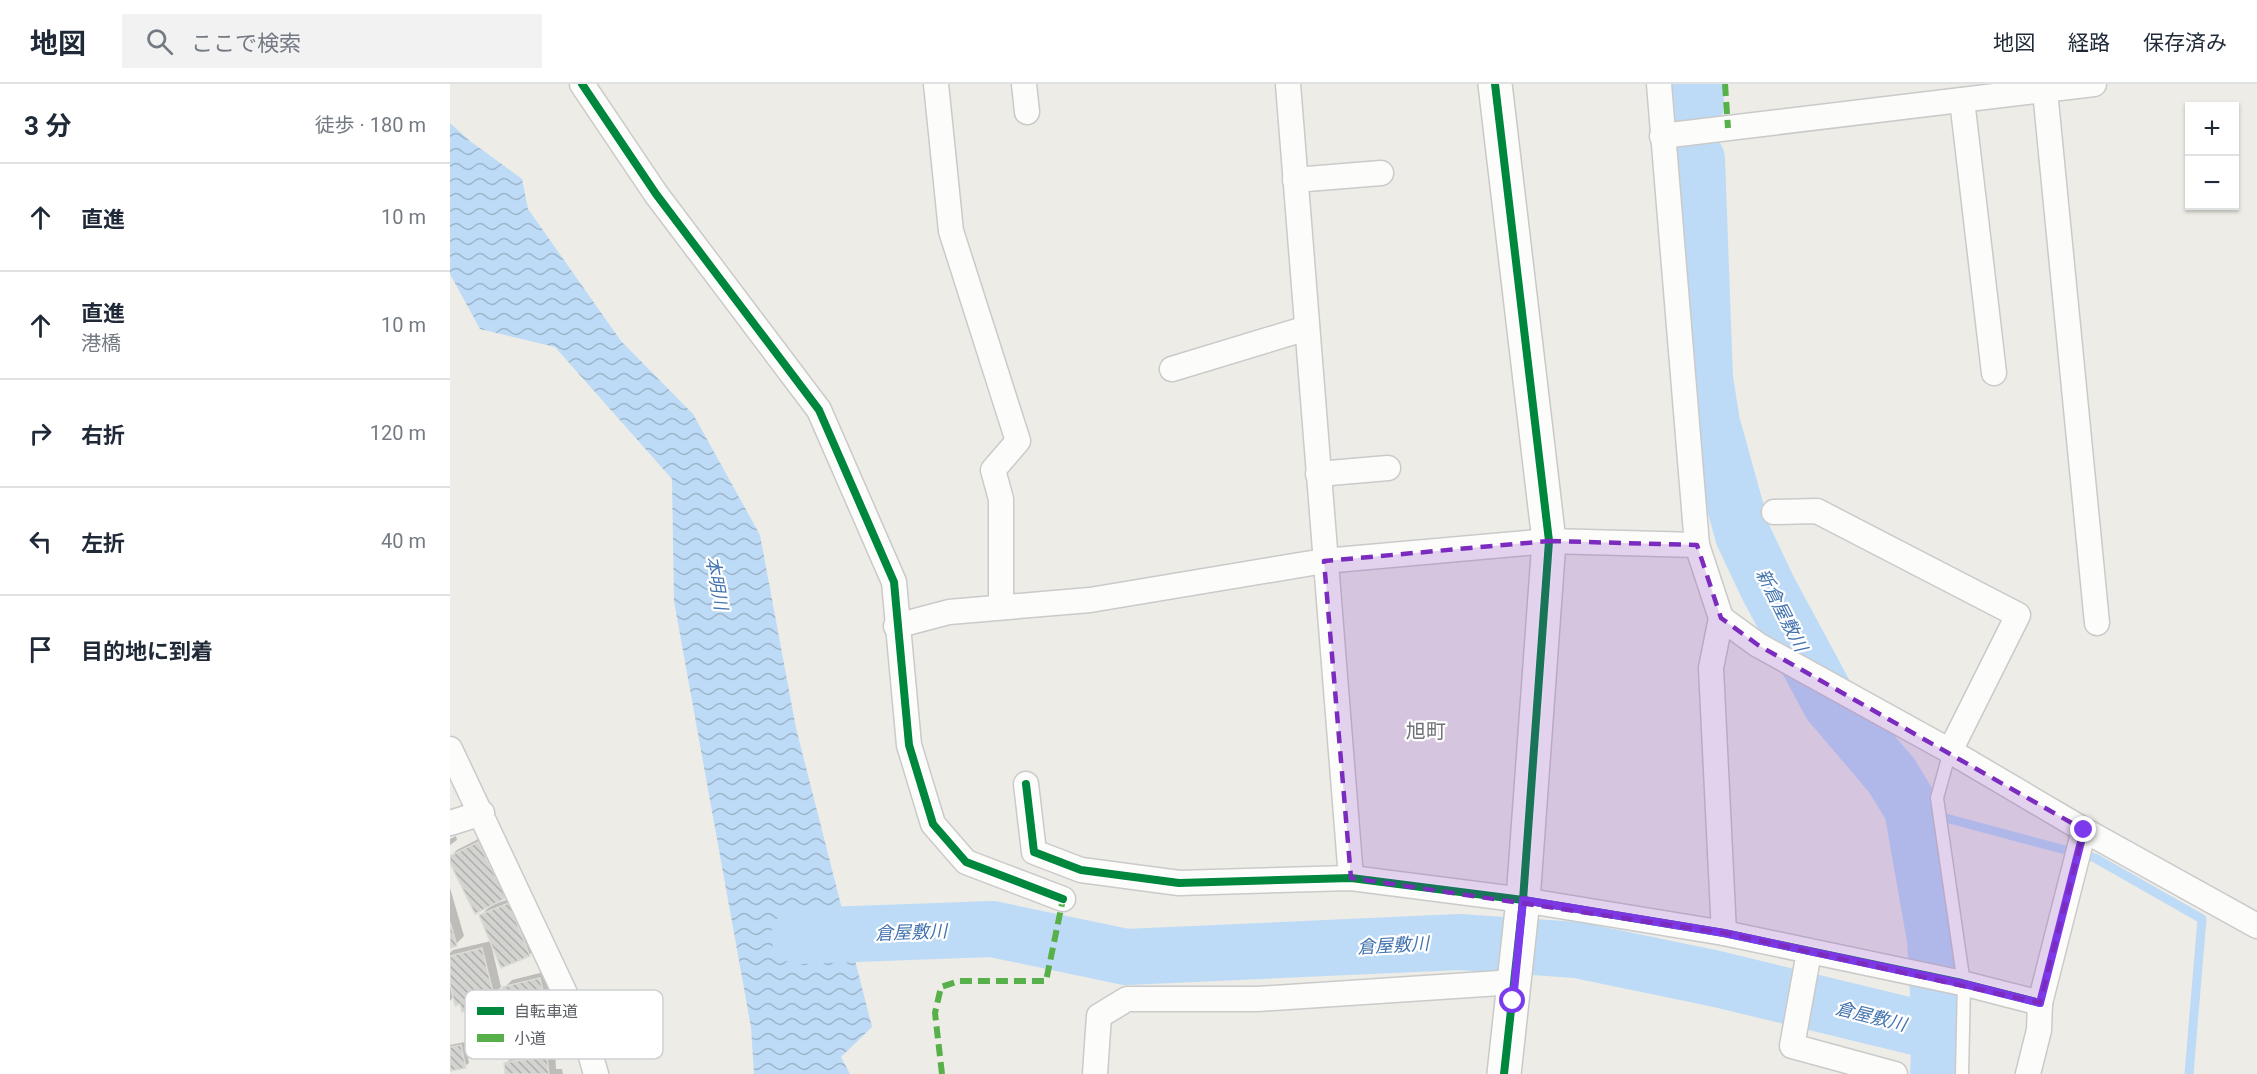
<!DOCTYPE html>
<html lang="ja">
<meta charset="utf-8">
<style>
body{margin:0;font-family:Roboto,"Noto Sans JP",sans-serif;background:#f2f2f3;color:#1f2937}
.controls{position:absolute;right:18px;top:18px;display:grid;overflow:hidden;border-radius:0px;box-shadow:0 2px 4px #0004}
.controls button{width:54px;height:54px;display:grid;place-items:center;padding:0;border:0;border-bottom:2px solid #e0e1e3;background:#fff;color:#1f2937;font:30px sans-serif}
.stop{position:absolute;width:18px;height:18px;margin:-14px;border:4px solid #7c3aed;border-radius:50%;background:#fff}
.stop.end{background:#7c3aed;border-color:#fff;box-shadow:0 2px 6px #0008}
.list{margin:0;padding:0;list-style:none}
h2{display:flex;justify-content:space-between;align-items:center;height:78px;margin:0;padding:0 24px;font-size:26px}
h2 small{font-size:20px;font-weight:400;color:#747a83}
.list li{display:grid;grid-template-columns:39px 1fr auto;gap:18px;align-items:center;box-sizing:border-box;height:108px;padding:0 24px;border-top:2px solid #e0e1e3}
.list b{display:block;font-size:22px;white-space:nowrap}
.list p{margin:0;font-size:20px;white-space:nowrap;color:#747a83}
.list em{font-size:20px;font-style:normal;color:#747a83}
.icon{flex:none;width:33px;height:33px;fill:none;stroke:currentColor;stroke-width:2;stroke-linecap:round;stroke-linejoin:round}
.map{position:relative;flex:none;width:1807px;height:990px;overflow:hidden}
header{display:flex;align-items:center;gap:36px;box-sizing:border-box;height:84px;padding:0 30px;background:#fff;border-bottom:2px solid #e0e1e3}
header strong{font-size:28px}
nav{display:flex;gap:33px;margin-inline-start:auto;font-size:21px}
.search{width:420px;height:54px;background:#f2f2f3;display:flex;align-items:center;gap:15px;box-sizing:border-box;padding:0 21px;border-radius:0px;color:#747a83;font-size:22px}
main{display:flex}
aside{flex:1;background:#fff}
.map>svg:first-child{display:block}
.water{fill:url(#water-waves)}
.shadow{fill:#0003}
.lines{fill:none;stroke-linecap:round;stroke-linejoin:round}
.stream{stroke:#bddbf6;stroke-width:9}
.river{stroke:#bddbf6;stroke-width:56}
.building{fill:url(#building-back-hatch);stroke:#dcdbd6;stroke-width:1.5}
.lane-casing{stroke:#cacaca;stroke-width:15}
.street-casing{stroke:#cacaca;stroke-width:27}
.secondary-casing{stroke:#c9c9c7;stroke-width:36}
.lane{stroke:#fcfcfb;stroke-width:12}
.street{stroke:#fcfcfb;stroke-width:24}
.secondary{stroke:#fcfcfb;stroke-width:33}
.quiet{stroke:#58b04a;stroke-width:6;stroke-dasharray:12 6;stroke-linecap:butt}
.cycleway-casing{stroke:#fff;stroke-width:11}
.cycleway{stroke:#00873e;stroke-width:8}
.route{stroke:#7c3aed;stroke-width:8}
.marked{fill:#7b2cbf;fill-opacity:0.2;stroke:#7b2cbf;stroke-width:4.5;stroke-dasharray:12 8;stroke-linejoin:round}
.labels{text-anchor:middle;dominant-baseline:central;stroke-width:4.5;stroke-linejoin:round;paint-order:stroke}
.water-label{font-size:18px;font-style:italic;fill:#4474af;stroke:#fff}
.quarter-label{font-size:20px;fill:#6e7277;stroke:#fff}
.key{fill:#fff;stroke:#cecfd1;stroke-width:1.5}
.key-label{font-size:16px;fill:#5d6065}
</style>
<header>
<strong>地図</strong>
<div class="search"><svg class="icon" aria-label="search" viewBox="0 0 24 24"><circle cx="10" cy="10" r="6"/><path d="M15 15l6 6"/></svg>ここで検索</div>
<nav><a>地図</a><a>経路</a><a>保存済み</a></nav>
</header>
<main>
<aside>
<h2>3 分<small>徒歩 · 180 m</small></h2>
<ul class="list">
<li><svg class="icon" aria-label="ahead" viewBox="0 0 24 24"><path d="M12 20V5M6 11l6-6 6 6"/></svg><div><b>直進</b></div><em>10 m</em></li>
<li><svg class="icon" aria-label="ahead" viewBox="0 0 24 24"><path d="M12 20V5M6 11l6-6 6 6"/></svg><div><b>直進</b><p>港橋</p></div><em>10 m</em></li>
<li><svg class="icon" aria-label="right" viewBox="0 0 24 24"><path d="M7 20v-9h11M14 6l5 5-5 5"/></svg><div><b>右折</b></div><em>120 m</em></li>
<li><svg class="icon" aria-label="left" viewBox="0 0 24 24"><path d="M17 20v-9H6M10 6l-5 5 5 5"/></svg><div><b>左折</b></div><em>40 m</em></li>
<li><svg class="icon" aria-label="arrive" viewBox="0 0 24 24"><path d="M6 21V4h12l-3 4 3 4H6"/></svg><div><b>目的地に到着</b></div></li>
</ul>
</aside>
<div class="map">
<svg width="1807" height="990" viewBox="0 0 1807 990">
<defs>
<pattern id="water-waves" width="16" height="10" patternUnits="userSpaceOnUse" patternTransform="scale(1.5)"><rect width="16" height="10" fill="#bddbf6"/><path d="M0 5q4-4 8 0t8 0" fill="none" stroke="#9db5cb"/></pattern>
<pattern id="building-back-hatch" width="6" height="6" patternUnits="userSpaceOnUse" patternTransform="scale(1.5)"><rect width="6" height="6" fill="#d3d3d0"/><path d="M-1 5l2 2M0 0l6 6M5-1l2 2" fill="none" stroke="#aeafac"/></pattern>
</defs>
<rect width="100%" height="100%" fill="#edece7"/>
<path class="water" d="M 0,39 L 20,57 L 72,95 L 78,125 L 171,257 L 243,330 L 310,451 L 346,644 L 422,943 L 391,973 L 400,990 L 304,990 L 301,943 L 224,517 L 222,395 L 105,263 L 30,245 L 0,190 Z"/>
<g class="shadow">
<path d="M 36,751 L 63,805 L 55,813 L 0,776 L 0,773 L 7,766 Z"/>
<path d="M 6,752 L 7,756 L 0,761 L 0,755 Z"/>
<path d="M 0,804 L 14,852 L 6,860 L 0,862 Z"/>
<path d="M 67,812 L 87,863 L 79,871 L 41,860 L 51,903 L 43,911 L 32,914 L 32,916 L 24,924 L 11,918 L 4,912 L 0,917 L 0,869 L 3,866 L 41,857 L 31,831 L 40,822 Z"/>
<path d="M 98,887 L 109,931 L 85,961 L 54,904 L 62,896 Z"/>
<path d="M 15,958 L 19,979 L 15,982 L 0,985 L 0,961 Z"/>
<path d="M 105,966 L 106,985 L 112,985 L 113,990 L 56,990 L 55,980 L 63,972 Z"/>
</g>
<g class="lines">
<path class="stream" d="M 1462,725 L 1645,774 L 1752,835 L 1739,990"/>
<g class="river">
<path d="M 1245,0 L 1246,21"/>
<path d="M 1247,75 L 1255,294 L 1262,339 L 1293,451 L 1318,504 L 1380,619 L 1442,692 L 1462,725 L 1485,855 L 1490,949 L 1488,990"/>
<path d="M 349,852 L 542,845 L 676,873 L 1009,858 L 1127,866 L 1267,895 L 1490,949"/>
</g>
</g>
<g class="building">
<path d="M 28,758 L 56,814 L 25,830 L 0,779 L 0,772 Z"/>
<path d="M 59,819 L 80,872 L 51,884 L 29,831 Z"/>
<path d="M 0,838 L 7,862 L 0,864 Z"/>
<path d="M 32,864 L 44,912 L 23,917 L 25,925 L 12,928 L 10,920 L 5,922 L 0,900 L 0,872 Z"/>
<path d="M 90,894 L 101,941 L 94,942 L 95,947 L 90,949 L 92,954 L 85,956 L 86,962 L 67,967 L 52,903 Z"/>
<path d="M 11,961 L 16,984 L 0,987 L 0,963 Z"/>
<path d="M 97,973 L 99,990 L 55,990 L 54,979 L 57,978 Z"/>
</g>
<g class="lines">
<g class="lane-casing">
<path id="lane" d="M 1500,667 L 1487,714 L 1514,900 L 1512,990"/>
</g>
<g class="street-casing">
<g id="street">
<path d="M 132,0 L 206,110 L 369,326 L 444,498 L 459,661 L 483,740 L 516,778 L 613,815"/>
<path d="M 486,0 L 501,147 L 568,357 L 543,386 L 551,415 L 551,523"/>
<path d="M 574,0 L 577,28"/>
<path d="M 838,0 L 901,794"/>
<path d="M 1209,0 L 1247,461 L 1271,534 L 1261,584 L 1274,849"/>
<path d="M 1595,7 L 1647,539"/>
<path d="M 1512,16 L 1544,289"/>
<path d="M 1212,52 L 1644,0"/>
<path d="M 845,96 L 931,89"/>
<path d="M 722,285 L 857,244"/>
<path d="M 868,390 L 938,384"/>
<path d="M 1324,428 L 1367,427 L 1568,531 L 1500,667"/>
<path d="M 1271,534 L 1308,561 L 1500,667 L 1634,746 L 1807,842"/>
<path d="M 446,542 L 499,528 L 640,516 L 874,477 L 1099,457 L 1247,461"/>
<path d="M 0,665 L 135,952 L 146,990"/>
<path d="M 576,700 L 584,768 L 631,786 L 729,799 L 901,794 L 1073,816 L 1274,849 L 1512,899 L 1590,919"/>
<path d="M 0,739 L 32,729"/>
<path d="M 1359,868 L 1342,962 L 1445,990"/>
<path d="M 645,990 L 649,932 L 677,915 L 808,915 L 1065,898"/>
<path d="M 1578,990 L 1589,946 L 1590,919 L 1634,746"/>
</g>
</g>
<g class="secondary-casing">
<path id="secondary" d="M 1045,0 L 1099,457 L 1073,816 L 1054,990"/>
</g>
<use href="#lane" class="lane"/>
<use href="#street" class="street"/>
<use href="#secondary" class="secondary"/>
<g class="quiet">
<path d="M 1275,0 L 1278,44"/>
<path d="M 492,990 L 485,929 L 491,903 L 509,897 L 596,897 L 613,815"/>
</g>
<g class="cycleway-casing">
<g id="cycleway">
<path d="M 132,0 L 206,110 L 369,326 L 444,498 L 459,661 L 483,740 L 516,778 L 613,815"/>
<path d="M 1045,0 L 1099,457 L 1073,816 L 1054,990"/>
<path d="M 576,700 L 584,768 L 631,786 L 729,799 L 901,794 L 1073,816 L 1274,849 L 1512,899 L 1590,919"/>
</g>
</g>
<use href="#cycleway" class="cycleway"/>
</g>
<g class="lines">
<path class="route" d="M 1063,917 L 1073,816 L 1274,849 L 1514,900 L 1590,919 L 1634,746"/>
</g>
<path class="marked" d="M 1099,457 L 1247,461 L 1271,534 L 1308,561 L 1634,746 L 1590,919 L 1274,849 L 901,794 L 874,477 Z"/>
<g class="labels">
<g class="water-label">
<text transform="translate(267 499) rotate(80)">本明川</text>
<text transform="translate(1332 526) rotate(63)">新倉屋敷川</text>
<text transform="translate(461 848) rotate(-2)">倉屋敷川</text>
<text transform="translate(943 861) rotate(-3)">倉屋敷川</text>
<text transform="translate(1421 932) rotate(14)">倉屋敷川</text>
</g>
<g class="quarter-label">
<text x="976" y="647">旭町</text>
</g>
</g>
<rect x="15" y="906" width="198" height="69" rx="9" class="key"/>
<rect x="27" y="923" width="27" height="8" fill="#00873e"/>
<rect x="27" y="950" width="27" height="8" fill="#58b04a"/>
<g class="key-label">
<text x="64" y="933">自転車道</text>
<text x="64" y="960">小道</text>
</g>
</svg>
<div class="controls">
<button>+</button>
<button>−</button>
</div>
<div class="stop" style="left:1063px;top:917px"></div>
<div class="stop end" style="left:1634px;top:746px"></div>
</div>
</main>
